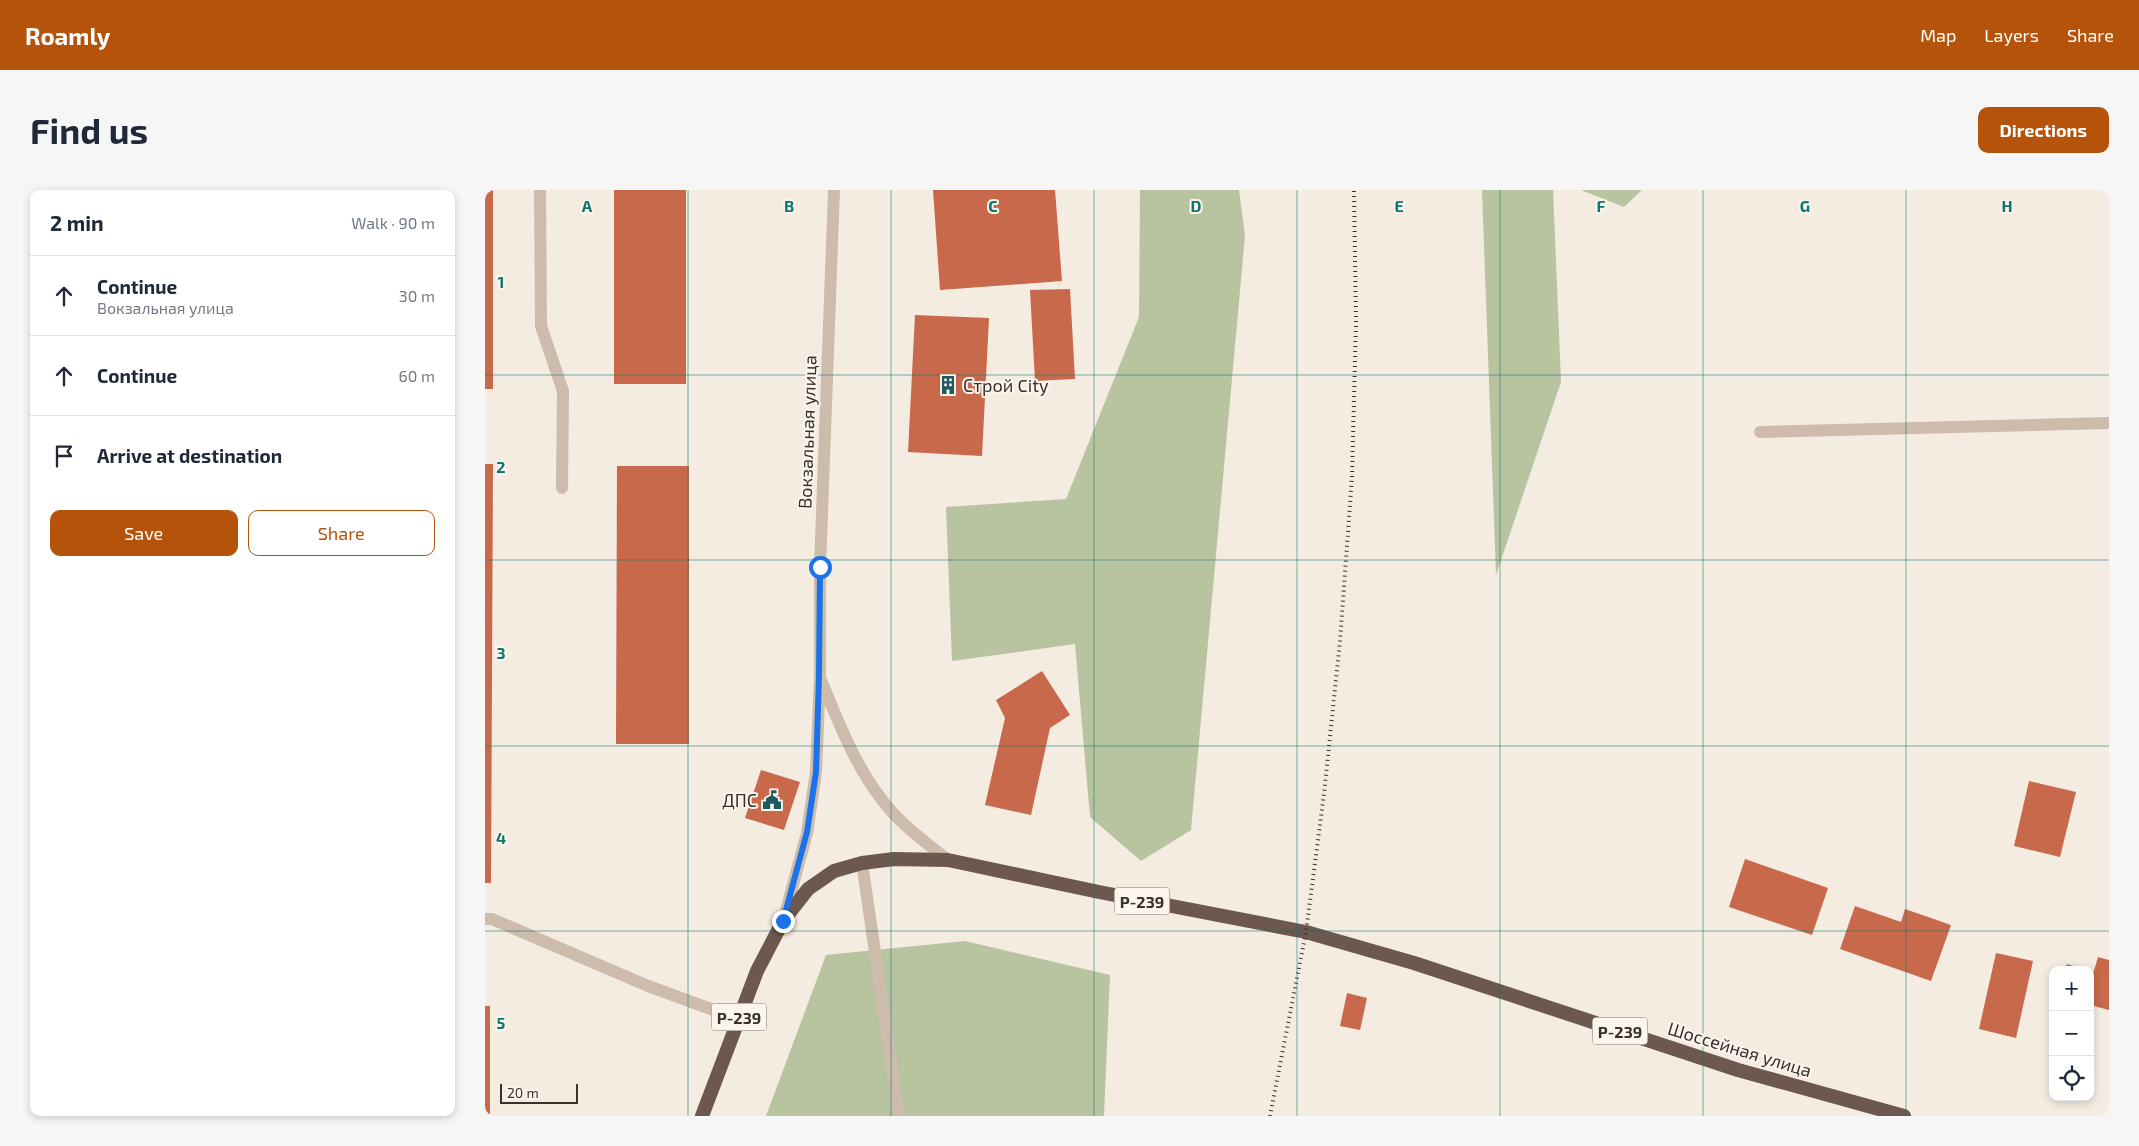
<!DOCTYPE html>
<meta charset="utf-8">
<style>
body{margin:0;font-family:"Exo 2",sans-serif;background:#f6f6f7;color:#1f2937}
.controls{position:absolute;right:15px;bottom:15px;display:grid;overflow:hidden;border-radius:10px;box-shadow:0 2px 8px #0003}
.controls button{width:45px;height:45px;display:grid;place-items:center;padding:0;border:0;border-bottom:1px solid #e0e1e3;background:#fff;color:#1f2937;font:25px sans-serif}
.scale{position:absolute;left:15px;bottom:12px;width:78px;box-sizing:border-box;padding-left:5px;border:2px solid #3b302b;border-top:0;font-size:14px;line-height:18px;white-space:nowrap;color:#3b302b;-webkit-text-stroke:4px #fbf5ee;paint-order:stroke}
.stop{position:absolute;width:15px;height:15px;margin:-11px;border:4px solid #1a73e8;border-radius:50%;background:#fff}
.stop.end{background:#1a73e8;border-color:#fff;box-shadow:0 1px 5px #0008}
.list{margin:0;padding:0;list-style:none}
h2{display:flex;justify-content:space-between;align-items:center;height:65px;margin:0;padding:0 20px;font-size:21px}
h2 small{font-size:16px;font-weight:400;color:#747a83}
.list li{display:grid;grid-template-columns:32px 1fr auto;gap:15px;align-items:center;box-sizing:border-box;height:80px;padding:0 20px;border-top:1px solid #e0e1e3}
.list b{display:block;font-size:19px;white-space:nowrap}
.list p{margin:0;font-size:16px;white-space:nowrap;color:#747a83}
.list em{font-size:16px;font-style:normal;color:#747a83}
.actions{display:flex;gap:10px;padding:15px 20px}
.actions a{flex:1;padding:11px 0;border:1px solid #b45309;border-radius:10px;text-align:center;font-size:18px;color:#b45309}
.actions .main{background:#b45309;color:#fff}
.icon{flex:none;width:28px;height:28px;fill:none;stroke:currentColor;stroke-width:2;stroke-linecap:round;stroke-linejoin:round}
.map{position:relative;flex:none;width:1624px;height:926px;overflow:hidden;border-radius:10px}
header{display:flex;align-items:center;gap:30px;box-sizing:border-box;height:70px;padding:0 25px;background:#b45309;color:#fff}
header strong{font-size:24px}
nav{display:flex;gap:28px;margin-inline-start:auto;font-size:18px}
.intro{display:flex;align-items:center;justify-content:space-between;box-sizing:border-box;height:120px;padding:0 30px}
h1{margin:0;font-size:35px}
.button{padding:12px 22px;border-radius:10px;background:#b45309;color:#fff;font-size:18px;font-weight:700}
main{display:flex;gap:30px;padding:0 30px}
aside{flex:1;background:#fff;border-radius:10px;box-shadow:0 2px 8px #0003}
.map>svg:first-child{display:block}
.green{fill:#b8c4a0}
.building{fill:#c8694b}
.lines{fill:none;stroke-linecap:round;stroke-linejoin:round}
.service{stroke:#cdbbac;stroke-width:12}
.minor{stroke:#cdbbac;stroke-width:12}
.tertiary{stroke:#cdbbac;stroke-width:12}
.trunk{stroke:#6c584f;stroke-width:14}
.rail{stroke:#3b302b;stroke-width:4;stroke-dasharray:1 4;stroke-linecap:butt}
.route{stroke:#1a73e8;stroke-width:6}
.grid{fill:none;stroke:#0f766e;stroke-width:1;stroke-opacity:0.55}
.labels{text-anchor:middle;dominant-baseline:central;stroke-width:4;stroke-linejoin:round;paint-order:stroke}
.shield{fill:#fbf5ee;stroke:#756b66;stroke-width:1}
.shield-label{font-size:16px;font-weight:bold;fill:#3b302b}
.poi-label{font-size:18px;fill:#3b302b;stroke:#fbf5ee;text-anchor:start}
.street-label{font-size:18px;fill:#3b302b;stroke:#fbf5ee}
.grid-label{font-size:16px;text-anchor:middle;font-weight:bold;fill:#0f766e;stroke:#fbf5ee;stroke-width:4;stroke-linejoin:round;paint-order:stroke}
</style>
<header>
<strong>Roamly</strong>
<nav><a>Map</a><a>Layers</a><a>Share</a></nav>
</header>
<div class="intro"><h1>Find us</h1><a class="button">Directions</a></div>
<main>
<aside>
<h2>2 min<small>Walk · 90 m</small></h2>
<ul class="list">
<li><svg class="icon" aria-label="ahead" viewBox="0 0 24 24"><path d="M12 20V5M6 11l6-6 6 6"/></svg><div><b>Continue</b><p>Вокзальная улица</p></div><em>30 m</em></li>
<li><svg class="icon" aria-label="ahead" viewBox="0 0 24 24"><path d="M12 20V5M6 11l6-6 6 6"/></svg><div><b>Continue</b></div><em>60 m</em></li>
<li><svg class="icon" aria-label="arrive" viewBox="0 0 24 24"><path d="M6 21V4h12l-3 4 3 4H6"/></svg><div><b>Arrive at destination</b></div></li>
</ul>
<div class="actions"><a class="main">Save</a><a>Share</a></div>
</aside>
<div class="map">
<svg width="1624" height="926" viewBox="0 0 1624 926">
<rect width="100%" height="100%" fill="#f4ebe1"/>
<g class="green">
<path d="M 655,0 L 754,0 L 760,46 L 706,640 L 656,671 L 605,627 L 590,454 L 467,471 L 461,317 L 581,309 L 654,127 Z"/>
<path d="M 997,0 L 1068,0 L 1076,192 L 1011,385 Z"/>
<path d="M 1096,0 L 1157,0 L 1139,17 Z"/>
<path d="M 480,751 L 625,785 L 619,926 L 281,926 L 341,765 Z"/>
</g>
<g class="building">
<rect x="0" y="0" width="8" height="199"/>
<rect x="129" y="0" width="72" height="194"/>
<path d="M 448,0 L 570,0 L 577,91 L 455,100 Z"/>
<path d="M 585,99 L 590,189 L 550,191 L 545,100 Z"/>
<path d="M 430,125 L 504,128 L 497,266 L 423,262 Z"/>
<path d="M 0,274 L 8,274 L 6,693 L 0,693 Z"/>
<path d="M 132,276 L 204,276 L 204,554 L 131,554 Z"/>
<path d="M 557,481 L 585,525 L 565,538 L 546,625 L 500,615 L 520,528 L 511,510 Z"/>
<path d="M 276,580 L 315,592 L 299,640 L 260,628 Z"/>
<path d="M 1544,591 L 1591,602 L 1575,667 L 1529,656 Z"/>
<path d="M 1260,669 L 1343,698 L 1327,745 L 1244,717 Z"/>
<path d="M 1370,716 L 1416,732 L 1420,719 L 1466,735 L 1446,791 L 1355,759 Z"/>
<path d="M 1511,763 L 1548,771 L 1531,848 L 1494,839 Z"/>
<path d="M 1613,767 L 1624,770 L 1624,820 L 1605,815 L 1605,794 Z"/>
<path d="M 1582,774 L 1599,779 L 1599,780 L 1580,780 Z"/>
<path d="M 862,803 L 882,808 L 875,840 L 855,836 Z"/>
<rect x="0" y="816" width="5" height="110"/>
</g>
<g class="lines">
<g class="service">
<path d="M 55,0 L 56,136 L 78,201 L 77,298"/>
<path d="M 1275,242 L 1624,233"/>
<path d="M 0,729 L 7,729 L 163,796 L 253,829"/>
</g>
<path class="minor" d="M 377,673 L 414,926"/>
<g class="tertiary">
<path d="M 336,490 C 355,536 373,584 407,622 C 423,640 444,655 463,670"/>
<path d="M 299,728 L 322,643 L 331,582 L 335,486 L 335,377 L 349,0"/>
</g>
<path class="trunk" d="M 217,926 L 272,781 L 298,731 L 323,699 L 349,681 L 377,673 L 409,669 L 463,670 L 614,702 L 821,742 L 929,773 L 1253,880 L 1419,926"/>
<path class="rail" d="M 785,926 L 821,742 L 839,604 L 855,451 L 867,287 L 871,132 L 869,0"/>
</g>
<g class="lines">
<path class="route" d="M 298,731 L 322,642 L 331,582 L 334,486 L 335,377"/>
</g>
<path class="grid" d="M 203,0 L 203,926M 406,0 L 406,926M 609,0 L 609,926M 812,0 L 812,926M 1015,0 L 1015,926M 1218,0 L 1218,926M 1421,0 L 1421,926M 0,185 L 1624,185M 0,370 L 1624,370M 0,556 L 1624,556M 0,741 L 1624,741"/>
<defs>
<g id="building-bare" transform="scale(1.5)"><path d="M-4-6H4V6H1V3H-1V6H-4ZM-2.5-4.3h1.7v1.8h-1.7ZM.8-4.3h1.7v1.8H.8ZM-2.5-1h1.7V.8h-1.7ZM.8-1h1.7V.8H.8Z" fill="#1f5a5e" stroke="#fbf5ee" stroke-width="2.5" paint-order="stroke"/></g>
<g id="civic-bare" transform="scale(1.5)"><path d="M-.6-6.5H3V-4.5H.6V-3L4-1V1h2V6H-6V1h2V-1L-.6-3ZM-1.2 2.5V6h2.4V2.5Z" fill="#1f5a5e" stroke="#fbf5ee" stroke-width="2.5" paint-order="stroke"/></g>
</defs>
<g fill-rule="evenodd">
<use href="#building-bare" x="463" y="195"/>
<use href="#civic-bare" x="287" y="610"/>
</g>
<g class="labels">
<g class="shield">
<rect x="629.5" y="697.5" width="55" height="27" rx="4"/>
<rect x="226.5" y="813.5" width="55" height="27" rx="4"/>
<rect x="1107.5" y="827.5" width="55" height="27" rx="4"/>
</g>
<g class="shield-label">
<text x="657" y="711">Р-239</text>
<text x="254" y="827">Р-239</text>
<text x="1135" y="841">Р-239</text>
</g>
<g class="poi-label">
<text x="478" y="195">Строй City</text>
<text x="272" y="610" text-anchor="end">ДПС</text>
</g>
<g class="street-label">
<text transform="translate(322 242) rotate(-88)">Вокзальная улица</text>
<text transform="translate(1255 859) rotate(17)">Шоссейная улица</text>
</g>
</g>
<g class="grid-label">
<text x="102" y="22">A</text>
<text x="304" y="22">B</text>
<text x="508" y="22">C</text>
<text x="711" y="22">D</text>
<text x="914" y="22">E</text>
<text x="1116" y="22">F</text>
<text x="1320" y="22">G</text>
<text x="1522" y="22">H</text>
<text x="16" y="98">1</text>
<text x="16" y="283">2</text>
<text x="16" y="469">3</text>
<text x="16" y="654">4</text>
<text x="16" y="839">5</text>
</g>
</svg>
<div class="controls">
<button>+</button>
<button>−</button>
<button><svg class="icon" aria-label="locate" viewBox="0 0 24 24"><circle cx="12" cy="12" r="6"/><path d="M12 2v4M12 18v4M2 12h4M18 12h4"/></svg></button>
</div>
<div class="scale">20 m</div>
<div class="stop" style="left:335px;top:377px"></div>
<div class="stop end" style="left:298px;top:731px"></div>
</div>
</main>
